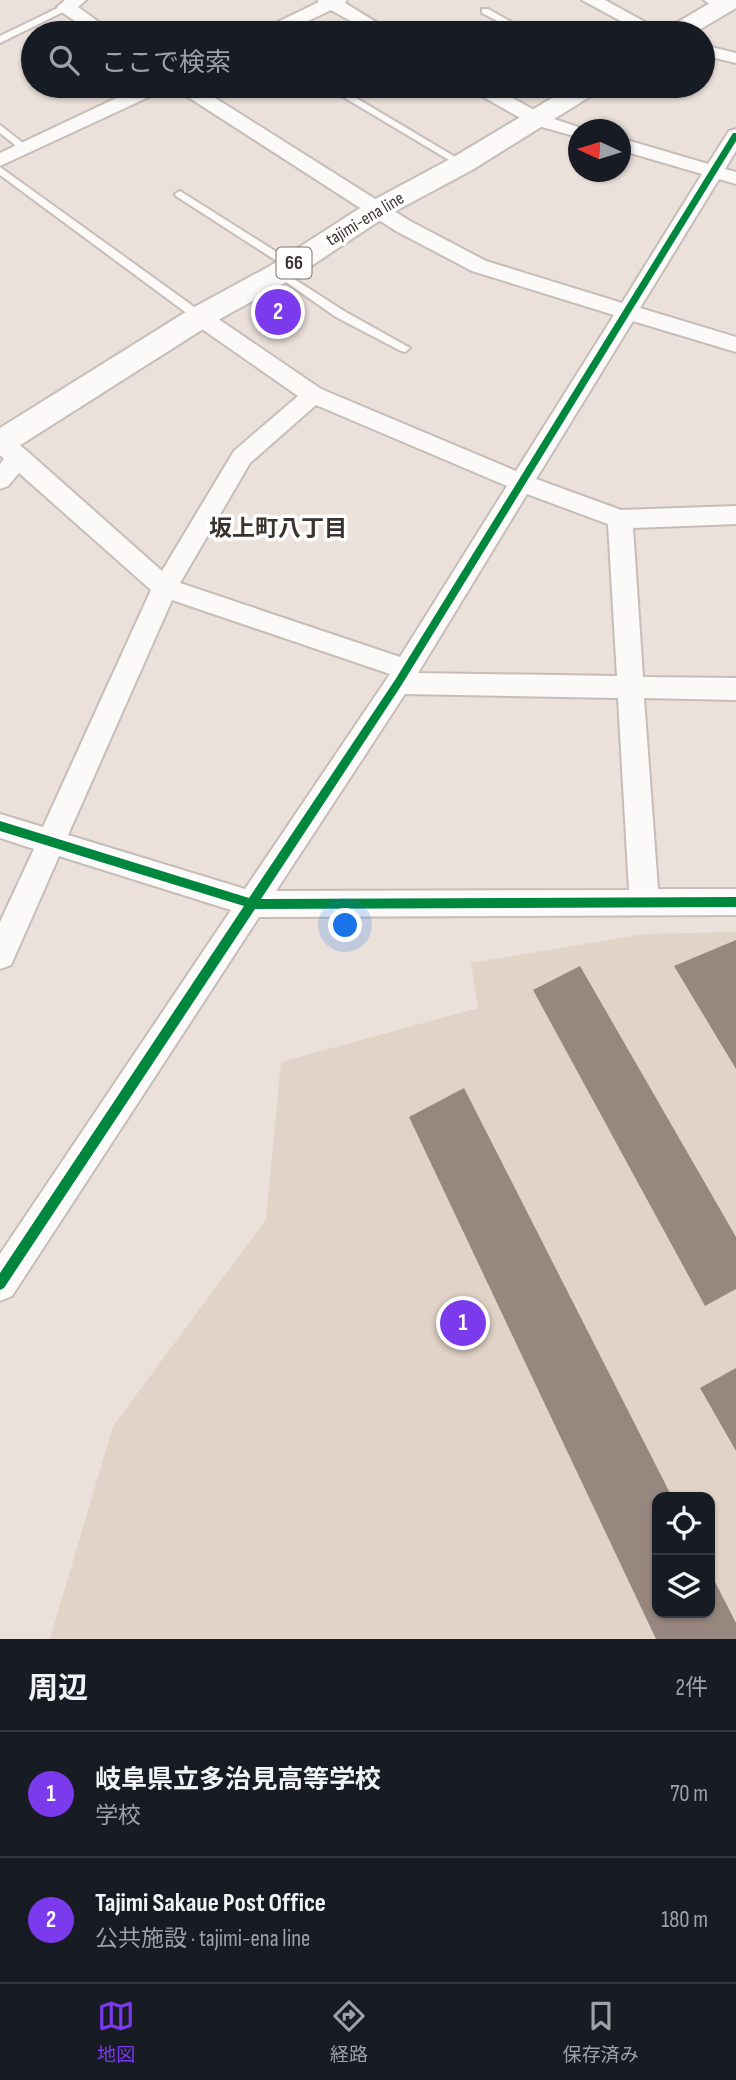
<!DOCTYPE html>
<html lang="ja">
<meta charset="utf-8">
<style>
body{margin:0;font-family:"Sofia Sans Condensed","Noto Sans JP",sans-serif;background:#242831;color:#f1f3f6}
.controls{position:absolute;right:21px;bottom:21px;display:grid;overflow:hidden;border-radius:14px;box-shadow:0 2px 5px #0004}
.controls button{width:63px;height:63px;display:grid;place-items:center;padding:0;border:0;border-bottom:2px solid #363941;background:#171b24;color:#f1f3f6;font:35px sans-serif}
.compass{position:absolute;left:568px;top:119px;width:63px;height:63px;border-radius:50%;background:#171b24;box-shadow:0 2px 5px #0004;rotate:274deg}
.you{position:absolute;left:346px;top:926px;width:24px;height:24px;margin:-18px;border:5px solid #fff;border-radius:50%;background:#1a73e8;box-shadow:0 0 0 10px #1a73e833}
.badge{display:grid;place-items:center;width:46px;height:46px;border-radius:50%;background:#7c3aed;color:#fff;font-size:23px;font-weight:700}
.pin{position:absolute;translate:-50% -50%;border:4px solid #fff;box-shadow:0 2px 7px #0006}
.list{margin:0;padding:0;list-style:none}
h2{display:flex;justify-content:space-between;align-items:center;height:91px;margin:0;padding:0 28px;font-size:30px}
h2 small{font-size:23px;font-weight:400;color:#9ea1a6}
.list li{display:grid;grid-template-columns:46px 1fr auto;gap:21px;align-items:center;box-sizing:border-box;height:126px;padding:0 28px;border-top:2px solid #363941}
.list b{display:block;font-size:26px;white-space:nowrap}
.list p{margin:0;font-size:23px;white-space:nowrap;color:#9ea1a6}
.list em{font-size:23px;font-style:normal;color:#9ea1a6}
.icon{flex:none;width:38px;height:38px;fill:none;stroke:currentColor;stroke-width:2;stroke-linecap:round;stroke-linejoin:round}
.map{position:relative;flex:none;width:736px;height:1639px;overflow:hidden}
.search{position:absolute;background:#171b24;box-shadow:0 2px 5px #0004;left:21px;right:21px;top:21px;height:77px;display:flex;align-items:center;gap:18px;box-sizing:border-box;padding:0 24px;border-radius:38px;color:#9ea1a6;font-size:26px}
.sheet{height:343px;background:#171b24}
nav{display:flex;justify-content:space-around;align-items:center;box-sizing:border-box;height:98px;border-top:2px solid #363941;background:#171b24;font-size:19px;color:#9ea1a6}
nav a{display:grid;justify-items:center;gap:4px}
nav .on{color:#7c3aed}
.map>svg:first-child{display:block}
.education{fill:#e1d3c7;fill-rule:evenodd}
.building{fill:#97877f}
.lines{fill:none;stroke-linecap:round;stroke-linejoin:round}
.service-casing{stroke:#c6bdb8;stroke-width:4}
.minor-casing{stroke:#c6bdb8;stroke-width:4}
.primary-casing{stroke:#c6bdb8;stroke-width:4}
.service{fill:#fcfaf9;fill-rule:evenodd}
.minor{fill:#fcfaf9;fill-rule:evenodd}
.primary{fill:#fcfaf9;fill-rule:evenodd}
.cycleway-casing{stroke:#fff;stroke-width:5}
.cycleway{fill:#00873e;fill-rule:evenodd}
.labels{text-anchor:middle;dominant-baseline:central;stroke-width:7;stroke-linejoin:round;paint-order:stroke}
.far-street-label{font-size:18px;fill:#3b332f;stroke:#fff}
.shield{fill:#fff;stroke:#76706d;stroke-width:2}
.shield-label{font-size:19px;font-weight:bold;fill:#3b332f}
.neighbourhood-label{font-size:23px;font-weight:bold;fill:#3b332f;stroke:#fff}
</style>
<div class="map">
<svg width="736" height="1639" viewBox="0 0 736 1639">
<rect width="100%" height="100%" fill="#ebe0da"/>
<path class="education" d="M 736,932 L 736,1639 L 50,1639 L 113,1426 L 266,1220 L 281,1062 L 478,1008 L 471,963 L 644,934 ZM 657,1497 L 710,1497 L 710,1613 L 657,1613 Z"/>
<g class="building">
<path d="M 736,940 L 736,1069 L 674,966 Z"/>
<path d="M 580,966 L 736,1237 L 736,1289 L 705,1306 L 533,990 Z"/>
<path d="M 464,1088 L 672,1497 L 657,1497 L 657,1613 L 710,1613 L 710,1572 L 736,1623 L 736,1639 L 656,1639 L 409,1117 Z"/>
<path d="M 736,1368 L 736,1451 L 700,1388 Z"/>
</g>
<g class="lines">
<g class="service-casing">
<g id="service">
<path d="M 704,0 L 714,0 L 724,7 L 717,9 Z"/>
<path d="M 66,4 L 70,7 L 69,9 L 0,43 L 0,36 Z"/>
<path d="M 482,9 L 488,9 L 531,33 L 521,33 L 482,13 Z"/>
<path d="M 325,86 L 336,86 L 467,164 L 459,166 Z"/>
<path d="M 0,125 L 27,146 L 27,150 L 21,150 L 0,133 Z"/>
<path d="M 0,167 L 204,314 L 204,320 L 196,320 L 0,175 Z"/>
<path d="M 180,191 L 294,263 L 294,267 L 286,267 L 176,196 L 175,194 Z"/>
<path d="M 280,270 L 344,311 L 410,348 L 405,352 L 401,351 L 336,317 L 276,275 L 275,273 Z"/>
</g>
</g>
<g class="minor-casing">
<g id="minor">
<path d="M 65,0 L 86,0 L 78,7 L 114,33 L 93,33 L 60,11 L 57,7 Z"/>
<path d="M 317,0 L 347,0 L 345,3 L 394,33 L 372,33 L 331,10 L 283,33 L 260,33 L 263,29 L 319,2 Z"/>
<path d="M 582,0 L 605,0 L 665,33 L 643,33 Z"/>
<path d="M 703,45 L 736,53 L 736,63 L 703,55 Z"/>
<path d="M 142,86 L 166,86 L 164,90 L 0,166 L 0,153 Z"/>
<path d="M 175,86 L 196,86 L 410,221 L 486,261 L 622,303 L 702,174 L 620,150 L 620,138 L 708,164 L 729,131 L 736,129 L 736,151 L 725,169 L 736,172 L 736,184 L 719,179 L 640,308 L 736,337 L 736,352 L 633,321 L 536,479 L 621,510 L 736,506 L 736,524 L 633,528 L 643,677 L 736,678 L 736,700 L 644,698 L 658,889 L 736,889 L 736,915 L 259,917 L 12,1296 L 0,1301 L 0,1254 L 231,910 L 59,856 L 11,965 L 0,969 L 0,922 L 34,849 L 0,838 L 0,814 L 43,827 L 151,590 L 19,473 L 8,486 L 0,489 L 0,464 L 4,459 L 0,455 L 0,434 L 8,436 L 27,451 L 162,571 L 234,451 L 298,396 L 192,322 L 189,317 L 192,312 L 208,312 L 321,389 L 516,471 L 614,315 L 472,271 L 396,231 L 177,90 ZM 316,405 L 507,486 L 400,657 L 180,583 L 250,463 ZM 527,494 L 608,524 L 617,676 L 418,673 ZM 172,600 L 390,674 L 245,889 L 68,835 ZM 405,694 L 618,698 L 629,890 L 276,891 Z"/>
<path d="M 469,86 L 491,86 L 545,116 L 587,130 L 578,130 L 578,137 L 531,124 L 471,90 Z"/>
</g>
</g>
<g class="primary-casing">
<g id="primary">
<path d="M 715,0 L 736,0 L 736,8 L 694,33 L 665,33 L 668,28 Z"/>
<path d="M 572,86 L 603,86 L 599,91 L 472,170 L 388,215 L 290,280 L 211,324 L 11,451 L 0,454 L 0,428 L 189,310 L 270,266 L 368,203 L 452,158 Z"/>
</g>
</g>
<use href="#service" class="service"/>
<use href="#minor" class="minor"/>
<use href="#primary" class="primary"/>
<g class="cycleway-casing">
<path id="cycleway" d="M 733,133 L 736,133 L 736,141 L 401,686 L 261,899 L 736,897 L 736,907 L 255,909 L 4,1288 L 0,1290 L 0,1273 L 244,906 L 0,831 L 0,821 L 249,898 L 395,680 Z"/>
</g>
<use href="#cycleway" class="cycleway"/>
</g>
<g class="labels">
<g class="far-street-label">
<text transform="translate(365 219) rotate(-31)">tajimi-ena line</text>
</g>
<rect class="shield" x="276.5" y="247.5" width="35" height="31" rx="5"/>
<g class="shield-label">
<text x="294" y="263">66</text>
</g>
<g class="neighbourhood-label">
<text x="278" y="529">坂上町八丁目</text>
</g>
</g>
</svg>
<div class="controls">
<button><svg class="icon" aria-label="locate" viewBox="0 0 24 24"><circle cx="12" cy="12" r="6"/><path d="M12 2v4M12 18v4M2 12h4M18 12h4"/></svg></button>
<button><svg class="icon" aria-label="layers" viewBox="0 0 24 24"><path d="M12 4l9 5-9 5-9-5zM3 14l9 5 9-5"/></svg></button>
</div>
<svg class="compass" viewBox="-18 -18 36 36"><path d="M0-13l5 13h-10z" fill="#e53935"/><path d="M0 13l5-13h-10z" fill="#9ea1a6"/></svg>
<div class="you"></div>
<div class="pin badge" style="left:463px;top:1323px">1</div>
<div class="pin badge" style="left:278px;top:312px">2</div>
<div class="search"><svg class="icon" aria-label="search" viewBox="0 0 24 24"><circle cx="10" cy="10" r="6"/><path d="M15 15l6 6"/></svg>ここで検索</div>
</div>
<section class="sheet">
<h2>周辺<small>2件</small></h2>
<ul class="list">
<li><span class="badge">1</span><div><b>岐阜県立多治見高等学校</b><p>学校</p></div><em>70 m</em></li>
<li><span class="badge">2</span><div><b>Tajimi Sakaue Post Office</b><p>公共施設 · tajimi-ena line</p></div><em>180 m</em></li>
</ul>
</section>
<nav>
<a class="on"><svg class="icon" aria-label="map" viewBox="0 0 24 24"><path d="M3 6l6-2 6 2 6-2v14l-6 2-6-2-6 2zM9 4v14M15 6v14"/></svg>地図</a>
<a><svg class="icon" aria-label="directions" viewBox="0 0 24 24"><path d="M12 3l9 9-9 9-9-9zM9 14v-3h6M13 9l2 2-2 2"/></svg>経路</a>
<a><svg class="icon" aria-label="saved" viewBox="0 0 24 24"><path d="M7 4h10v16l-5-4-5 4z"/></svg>保存済み</a>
</nav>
